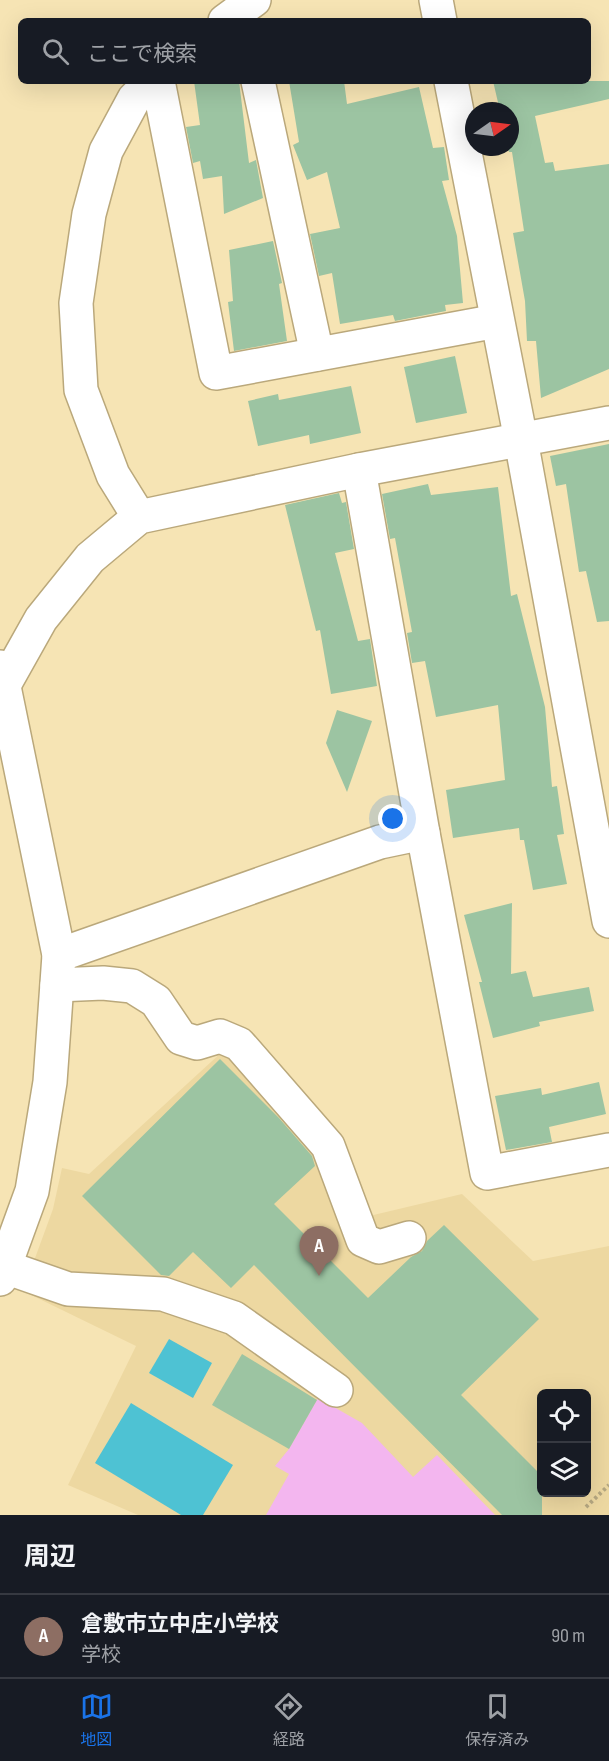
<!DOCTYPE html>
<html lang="ja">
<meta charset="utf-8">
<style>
body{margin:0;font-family:"Sofia Sans Condensed","Noto Sans JP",sans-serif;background:#20242c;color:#f1f3f6}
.controls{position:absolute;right:18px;bottom:18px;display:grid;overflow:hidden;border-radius:9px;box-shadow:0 6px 24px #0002}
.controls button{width:54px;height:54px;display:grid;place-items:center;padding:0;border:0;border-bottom:2px solid #363941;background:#171b24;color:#f1f3f6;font:30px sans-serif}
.compass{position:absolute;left:465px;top:102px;width:54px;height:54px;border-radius:50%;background:#171b24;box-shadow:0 6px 24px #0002;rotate:76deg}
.you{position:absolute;left:393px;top:819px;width:21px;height:21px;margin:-15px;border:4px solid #fff;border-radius:50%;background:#1a73e8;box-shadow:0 0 0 9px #1a73e833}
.badge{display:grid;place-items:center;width:39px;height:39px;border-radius:50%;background:#1a73e8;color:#fff;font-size:20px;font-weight:700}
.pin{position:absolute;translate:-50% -50px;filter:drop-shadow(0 2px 3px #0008)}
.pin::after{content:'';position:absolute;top:32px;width:21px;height:18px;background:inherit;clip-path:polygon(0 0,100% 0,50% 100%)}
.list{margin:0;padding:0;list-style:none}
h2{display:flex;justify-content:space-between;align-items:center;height:78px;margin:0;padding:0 24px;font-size:26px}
h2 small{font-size:20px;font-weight:400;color:#9ea1a6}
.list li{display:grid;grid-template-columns:39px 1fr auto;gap:18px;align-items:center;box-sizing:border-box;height:84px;padding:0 24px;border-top:2px solid #363941}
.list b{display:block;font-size:22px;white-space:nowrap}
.list p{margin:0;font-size:20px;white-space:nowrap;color:#9ea1a6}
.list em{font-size:20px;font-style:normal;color:#9ea1a6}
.icon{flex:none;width:33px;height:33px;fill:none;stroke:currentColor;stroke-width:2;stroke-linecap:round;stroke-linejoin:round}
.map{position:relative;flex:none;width:609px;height:1515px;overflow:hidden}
.search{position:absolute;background:#171b24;box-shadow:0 6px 24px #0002;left:18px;right:18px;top:18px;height:66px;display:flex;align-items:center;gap:15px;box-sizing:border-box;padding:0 21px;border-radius:9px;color:#9ea1a6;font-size:22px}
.sheet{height:162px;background:#171b24}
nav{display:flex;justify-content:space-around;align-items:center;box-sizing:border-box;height:84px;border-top:2px solid #363941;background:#171b24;font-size:16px;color:#9ea1a6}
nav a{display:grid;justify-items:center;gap:3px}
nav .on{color:#1a73e8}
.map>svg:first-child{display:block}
.built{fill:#edd8a1;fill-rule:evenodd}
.green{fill:#f3b6ef}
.water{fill:#4ec2d3}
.building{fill:#9cc4a2}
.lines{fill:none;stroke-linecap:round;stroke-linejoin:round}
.minor-casing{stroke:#baa87b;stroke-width:36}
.path{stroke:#b5a781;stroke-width:4;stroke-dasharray:3 3;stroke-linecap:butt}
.minor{stroke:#fff;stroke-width:33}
</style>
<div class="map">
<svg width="609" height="1515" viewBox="0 0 609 1515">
<rect width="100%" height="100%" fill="#f6e4b4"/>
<path class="built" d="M 248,1028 L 339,1142 L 365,1217 L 462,1194 L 533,1261 L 609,1246 L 609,1515 L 138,1515 L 68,1485 L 136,1346 L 23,1291 L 53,1209 L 62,1168 L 89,1174 ZM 542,1394 L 586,1394 L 586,1492 L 542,1492 Z"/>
<path class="green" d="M 318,1398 L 362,1423 L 413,1477 L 437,1455 L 495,1515 L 266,1515 L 289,1474 L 275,1466 L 289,1449 Z"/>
<g class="water">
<path d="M 169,1339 L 212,1363 L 193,1398 L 149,1373 Z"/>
<path d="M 131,1403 L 233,1465 L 203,1515 L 181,1515 L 95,1463 Z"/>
</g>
<g class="building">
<path d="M 194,81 L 239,81 L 249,163 L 256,160 L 263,198 L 224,214 L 222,176 L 203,179 L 200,161 L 193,163 L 186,127 L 200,125 Z"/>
<path d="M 289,81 L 344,81 L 347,104 L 419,87 L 433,148 L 444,147 L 449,180 L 442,181 L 457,236 L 463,303 L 445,305 L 446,311 L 395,321 L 393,315 L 340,324 L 332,273 L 319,276 L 310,234 L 340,228 L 327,172 L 307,180 L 293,145 L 299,142 Z"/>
<path d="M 493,81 L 609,81 L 609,99 L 535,116 L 545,163 L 553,162 L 555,171 L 609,164 L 609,369 L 541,398 L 536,341 L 527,341 L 525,301 L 513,233 L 524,231 L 512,152 L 509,152 L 508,147 L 510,147 L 510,111 L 500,111 Z"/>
<path d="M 273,241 L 282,283 L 279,284 L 287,341 L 234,351 L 228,302 L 233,301 L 229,250 Z"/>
<path d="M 455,356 L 467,413 L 416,423 L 404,367 Z"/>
<path d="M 351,386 L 361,433 L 310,444 L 309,435 L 258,446 L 248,401 L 278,394 L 279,400 Z"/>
<path d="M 609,444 L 609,621 L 597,622 L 586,571 L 579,572 L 566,484 L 556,486 L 550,456 Z"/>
<path d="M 428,484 L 431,495 L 498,487 L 511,596 L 517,594 L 545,707 L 552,787 L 557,786 L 564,834 L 557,835 L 567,884 L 533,890 L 524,840 L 520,840 L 519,828 L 453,838 L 446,790 L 505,780 L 498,705 L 436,717 L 425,661 L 412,663 L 407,633 L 412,632 L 395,538 L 390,539 L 382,494 Z"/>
<path d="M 339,493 L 342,503 L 346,502 L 354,549 L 335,553 L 358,641 L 370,639 L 377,686 L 331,694 L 320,630 L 316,631 L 285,505 Z"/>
<path d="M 337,710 L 372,721 L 347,792 L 326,743 Z"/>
<path d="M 512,903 L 511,974 L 526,971 L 533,997 L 589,987 L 594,1011 L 539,1022 L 540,1026 L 493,1038 L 479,982 L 482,982 L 464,915 Z"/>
<path d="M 220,1059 L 279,1118 L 312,1156 L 315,1166 L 274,1204 L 368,1298 L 411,1257 L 422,1251 L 427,1241 L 444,1225 L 539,1319 L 461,1395 L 542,1476 L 542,1515 L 502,1515 L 254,1265 L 231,1288 L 193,1252 L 169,1276 L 161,1275 L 82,1196 Z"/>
<path d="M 599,1082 L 606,1114 L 549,1127 L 552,1142 L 506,1150 L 495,1096 L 541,1088 L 542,1095 Z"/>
<path d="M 242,1354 L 317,1400 L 289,1449 L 212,1405 Z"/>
</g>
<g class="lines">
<g class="minor-casing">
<g id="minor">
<path d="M 436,0 L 440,21"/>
<path d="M 225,21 L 254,0"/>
<path d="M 158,81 L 216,373 L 497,321"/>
<path d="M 258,81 L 317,354"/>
<path d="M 451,81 L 521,440 L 609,921"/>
<path d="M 359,470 L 423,833 L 487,1173 L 609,1150"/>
<path d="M 139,517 L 113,475 L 81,390 L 76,303 L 89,214 L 106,151 L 134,99 L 152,81"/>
<path d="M 0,667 L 59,955 L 50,1082 L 32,1191 L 0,1279"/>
<path d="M 4,685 L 41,619 L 90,558 L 139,517 L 359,470 L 609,423"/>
<path d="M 59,955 L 380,842 L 423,833"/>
<path d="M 57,985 L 103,983 L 132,986 L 156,1001 L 181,1038 L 197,1043 L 220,1036 L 239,1044 L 328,1146 L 363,1240 L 379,1247 L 409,1238"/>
<path d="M 5,1267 L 68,1289 L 163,1294 L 234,1318 L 336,1390"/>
</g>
</g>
<path class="path" d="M 586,1507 L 609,1485"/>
<use href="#minor" class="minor"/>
</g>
</svg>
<div class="controls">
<button><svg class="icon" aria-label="locate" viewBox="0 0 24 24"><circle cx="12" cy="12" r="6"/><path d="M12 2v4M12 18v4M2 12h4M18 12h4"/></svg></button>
<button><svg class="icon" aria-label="layers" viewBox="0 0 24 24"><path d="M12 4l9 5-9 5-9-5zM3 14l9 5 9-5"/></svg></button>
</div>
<svg class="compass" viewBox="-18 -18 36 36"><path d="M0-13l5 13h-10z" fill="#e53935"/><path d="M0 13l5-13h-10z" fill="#9ea1a6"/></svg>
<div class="you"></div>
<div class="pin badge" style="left:319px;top:1276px;background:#8d6e63">A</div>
<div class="search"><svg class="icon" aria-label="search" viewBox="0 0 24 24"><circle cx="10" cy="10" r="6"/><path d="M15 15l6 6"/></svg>ここで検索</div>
</div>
<section class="sheet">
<h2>周辺<small></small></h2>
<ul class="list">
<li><span class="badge" style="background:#8d6e63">A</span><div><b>倉敷市立中庄小学校</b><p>学校</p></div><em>90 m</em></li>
</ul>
</section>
<nav>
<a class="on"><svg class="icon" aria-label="map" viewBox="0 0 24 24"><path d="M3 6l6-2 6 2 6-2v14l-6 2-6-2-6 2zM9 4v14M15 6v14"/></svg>地図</a>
<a><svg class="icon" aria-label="directions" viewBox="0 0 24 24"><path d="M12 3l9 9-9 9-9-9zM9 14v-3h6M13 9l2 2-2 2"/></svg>経路</a>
<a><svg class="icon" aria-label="saved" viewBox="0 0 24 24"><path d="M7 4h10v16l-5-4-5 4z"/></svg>保存済み</a>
</nav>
